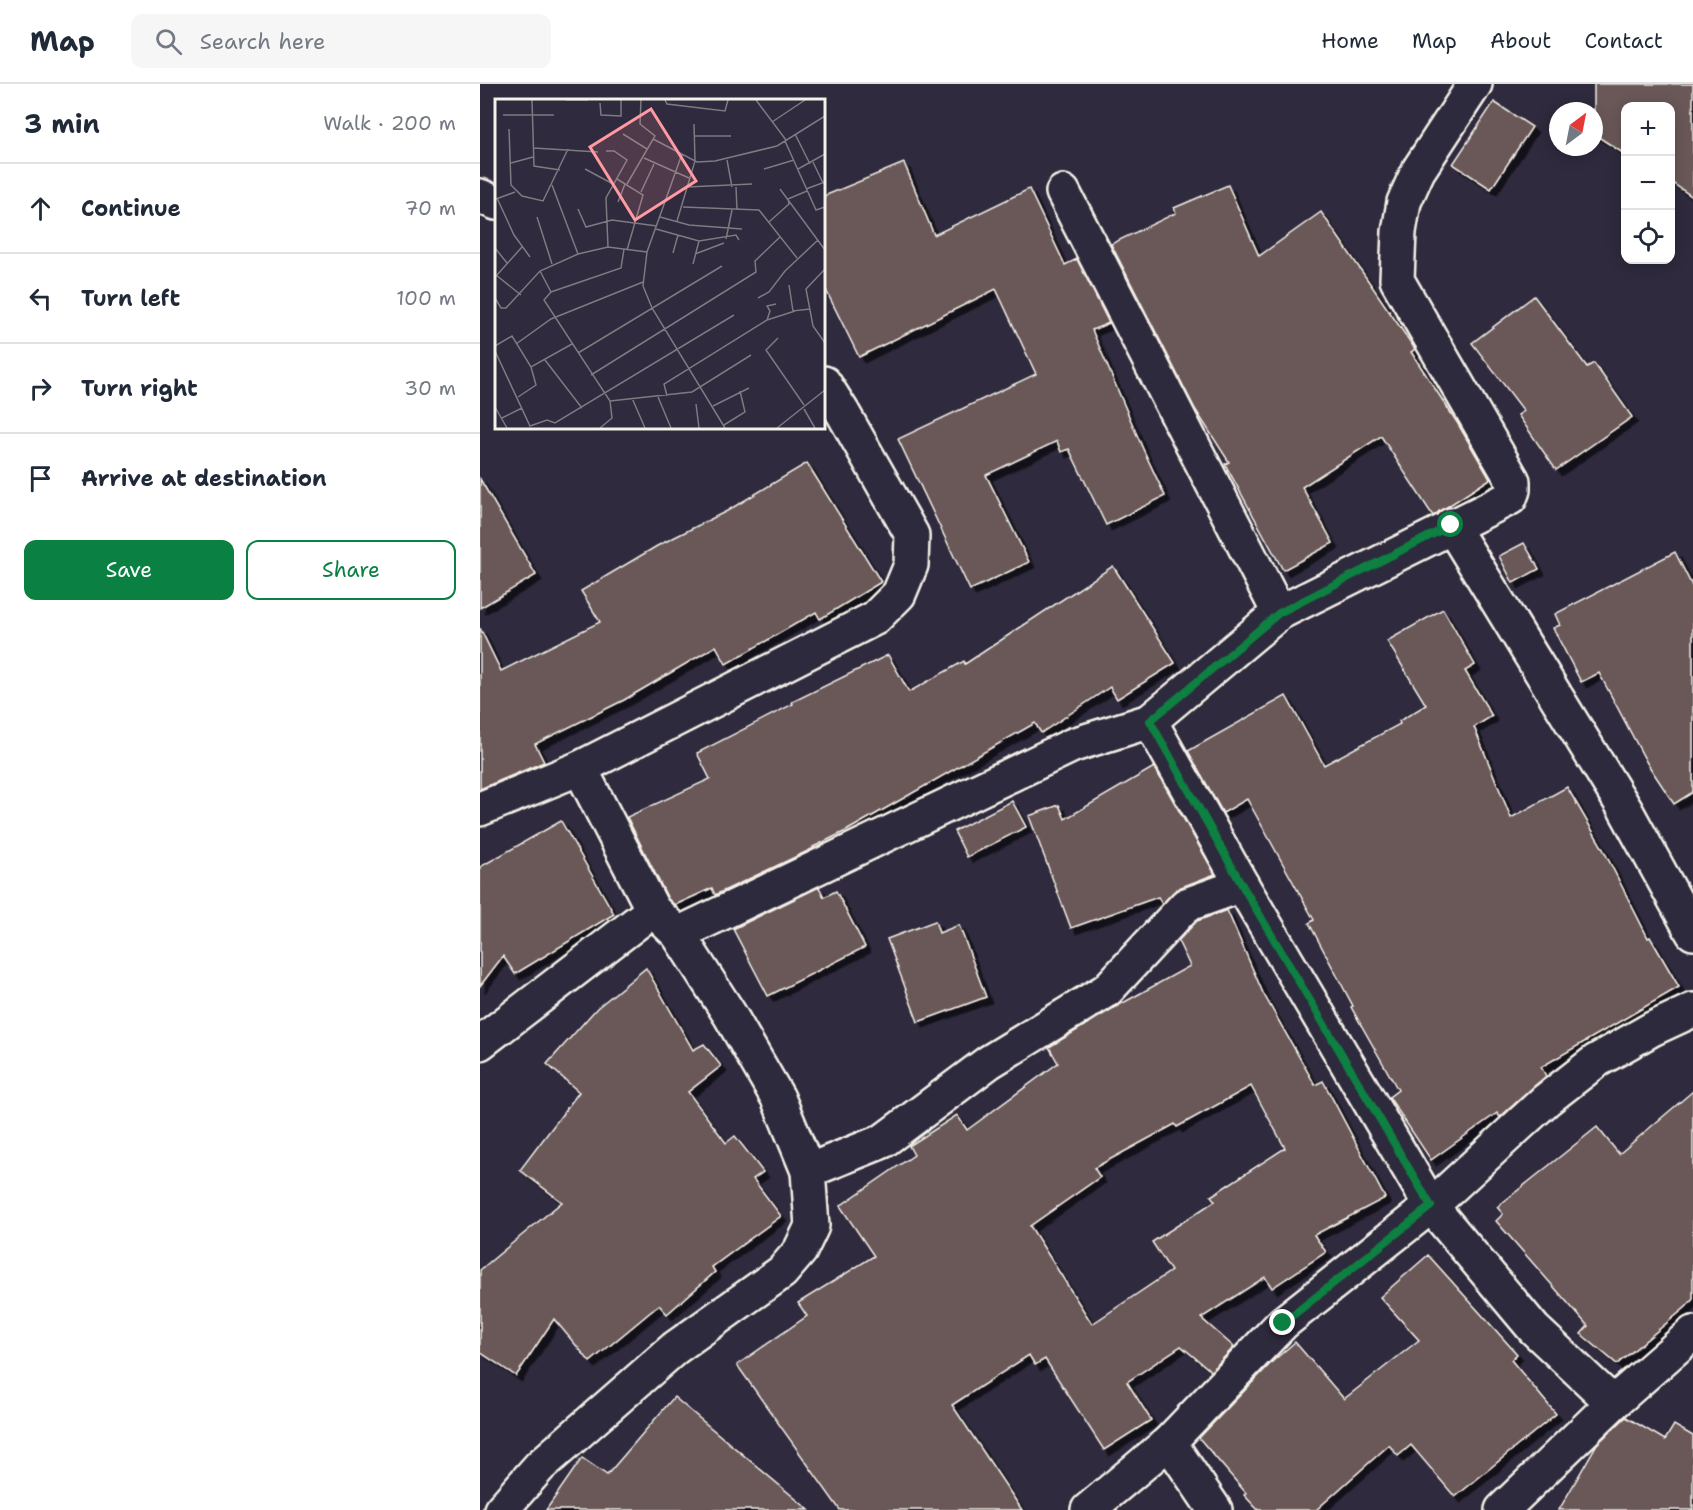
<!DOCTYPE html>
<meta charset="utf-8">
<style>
body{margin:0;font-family:"Shantell Sans",sans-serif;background:#f6f6f7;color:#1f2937}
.controls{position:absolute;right:18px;top:18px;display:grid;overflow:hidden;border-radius:12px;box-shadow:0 3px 15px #0003}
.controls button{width:54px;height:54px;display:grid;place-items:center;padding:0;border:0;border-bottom:2px solid #e0e1e3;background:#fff;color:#1f2937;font:30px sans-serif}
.compass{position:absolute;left:1069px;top:18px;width:54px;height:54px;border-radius:50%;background:#fff;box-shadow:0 3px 15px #0003;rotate:32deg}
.stop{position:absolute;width:18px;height:18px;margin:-14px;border:4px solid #0b8043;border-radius:50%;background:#fff}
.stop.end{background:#0b8043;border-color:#fff;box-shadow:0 2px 6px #0008}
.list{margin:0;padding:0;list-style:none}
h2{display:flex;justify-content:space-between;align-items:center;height:78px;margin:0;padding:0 24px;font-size:26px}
h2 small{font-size:20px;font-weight:400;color:#747a83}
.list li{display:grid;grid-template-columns:39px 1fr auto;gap:18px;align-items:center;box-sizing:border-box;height:90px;padding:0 24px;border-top:2px solid #e0e1e3}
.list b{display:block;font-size:22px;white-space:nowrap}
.list em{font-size:20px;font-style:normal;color:#747a83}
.actions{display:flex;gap:12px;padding:18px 24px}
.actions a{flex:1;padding:14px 0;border:2px solid #0b8043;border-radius:12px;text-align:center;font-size:21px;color:#0b8043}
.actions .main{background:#0b8043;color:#fff}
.icon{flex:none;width:33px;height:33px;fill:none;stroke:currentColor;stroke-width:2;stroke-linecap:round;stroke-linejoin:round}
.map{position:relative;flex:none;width:1213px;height:1426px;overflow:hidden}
header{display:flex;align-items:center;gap:36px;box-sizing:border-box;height:84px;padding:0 30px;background:#fff;border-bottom:2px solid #e0e1e3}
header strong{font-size:28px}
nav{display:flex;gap:33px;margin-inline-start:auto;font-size:21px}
.search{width:420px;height:54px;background:#f6f6f7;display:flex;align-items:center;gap:15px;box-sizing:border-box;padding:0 21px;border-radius:12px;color:#747a83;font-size:22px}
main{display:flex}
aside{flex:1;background:#fff}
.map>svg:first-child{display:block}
.building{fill:#6a5858;stroke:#f4f1e8;stroke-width:1.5;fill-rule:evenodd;filter:url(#shadow)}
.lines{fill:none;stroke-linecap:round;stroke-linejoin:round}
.street-casing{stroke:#f4f1e8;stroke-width:38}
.street{stroke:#2f2a3d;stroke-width:33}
.route{stroke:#0b8043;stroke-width:8}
.inset-road{fill:none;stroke:#7e7a81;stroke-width:1.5}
.view{fill:#ff9aa2;fill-opacity:0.15;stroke:#ff9aa2;stroke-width:3}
.inset-edge{fill:none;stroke:#f4f1e8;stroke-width:3}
</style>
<header>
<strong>Map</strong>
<div class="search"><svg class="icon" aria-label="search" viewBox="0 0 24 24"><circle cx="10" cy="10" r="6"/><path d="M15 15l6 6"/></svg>Search here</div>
<nav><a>Home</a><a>Map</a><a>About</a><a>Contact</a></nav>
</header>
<main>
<aside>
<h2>3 min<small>Walk · 200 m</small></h2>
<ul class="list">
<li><svg class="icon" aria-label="ahead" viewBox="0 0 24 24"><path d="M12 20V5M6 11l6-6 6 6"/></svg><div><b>Continue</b></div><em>70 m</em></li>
<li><svg class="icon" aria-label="left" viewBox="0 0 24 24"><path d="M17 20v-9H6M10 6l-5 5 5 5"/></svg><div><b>Turn left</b></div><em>100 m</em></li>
<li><svg class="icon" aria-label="right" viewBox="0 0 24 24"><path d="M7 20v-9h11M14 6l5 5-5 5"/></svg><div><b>Turn right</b></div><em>30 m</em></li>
<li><svg class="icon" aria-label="arrive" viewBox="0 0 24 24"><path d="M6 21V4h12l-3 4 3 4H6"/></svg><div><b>Arrive at destination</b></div></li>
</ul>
<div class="actions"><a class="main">Save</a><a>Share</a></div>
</aside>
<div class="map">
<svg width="1213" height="1426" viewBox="0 0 1213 1426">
<defs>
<filter id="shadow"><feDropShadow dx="5.5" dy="5.5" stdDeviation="0" flood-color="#0009"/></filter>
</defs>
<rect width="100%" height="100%" fill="#2f2a3d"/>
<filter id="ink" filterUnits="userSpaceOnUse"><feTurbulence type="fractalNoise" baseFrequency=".0167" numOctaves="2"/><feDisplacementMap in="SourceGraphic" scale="12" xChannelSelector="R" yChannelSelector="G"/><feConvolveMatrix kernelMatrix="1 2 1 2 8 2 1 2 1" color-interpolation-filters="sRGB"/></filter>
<g filter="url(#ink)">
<g class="building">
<path d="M 1114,0 L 1213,0 L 1213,113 L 1191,98 L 1191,22 L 1146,22 L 1146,71 L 1114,50 Z"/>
<path d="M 1014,18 L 1052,43 L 1011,105 L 973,80 Z"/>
<path d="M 424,79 L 454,151 L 549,105 L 585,181 L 597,175 L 629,239 L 612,246 L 663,365 L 685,412 L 626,441 L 589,365 L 581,368 L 577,357 L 506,391 L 549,478 L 490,506 L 418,355 L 556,290 L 516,205 L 379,273 L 344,202 L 344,112 Z"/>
<path d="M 748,101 L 779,172 L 841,128 L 935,265 L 931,268 L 978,340 L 1010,395 L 953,432 L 901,352 L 822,403 L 853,459 L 803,486 L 745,380 L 749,378 L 715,325 L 631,160 L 696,129 L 694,124 Z"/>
<path d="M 1054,212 L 1107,283 L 1114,279 L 1152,333 L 1076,386 L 1038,331 L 1044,327 L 992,259 Z"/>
<path d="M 327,379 L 401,498 L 340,535 L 336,528 L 246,580 L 236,562 L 144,616 L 55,660 L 64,678 L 0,705 L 0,544 L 21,587 L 120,538 L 101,507 L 177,462 L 247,427 Z"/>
<path d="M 0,395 L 56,491 L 0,524 Z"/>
<path d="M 1044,459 L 1059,485 L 1033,499 L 1019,472 Z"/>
<path d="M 1195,468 L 1213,504 L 1213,708 L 1194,720 L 1167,679 L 1119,589 L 1101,598 L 1073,544 L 1080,541 L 1075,530 Z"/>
<path d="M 633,482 L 695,579 L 637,615 L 630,603 L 561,649 L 555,639 L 366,747 L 333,763 L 334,764 L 235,811 L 232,804 L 195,821 L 188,815 L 147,733 L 230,695 L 217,669 L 313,620 L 312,618 L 408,571 L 429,608 L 484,577 L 485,580 Z"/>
<path d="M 963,525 L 995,581 L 985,587 L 1012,632 L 994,643 L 1031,734 L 1087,703 L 1122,763 L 1168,854 L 1170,853 L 1199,903 L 1061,983 L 1066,992 L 1020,1033 L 1017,1029 L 951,1076 L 909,1013 L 918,1006 L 871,923 L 873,922 L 829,839 L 834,836 L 767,715 L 743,729 L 708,667 L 806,612 L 844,681 L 920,640 L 919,637 L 946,621 L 907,557 Z"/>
<path d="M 674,683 L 735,790 L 699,804 L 682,820 L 678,813 L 591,844 L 549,732 L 579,721 L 585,735 Z"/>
<path d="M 532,717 L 546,743 L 487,773 L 474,747 Z"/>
<path d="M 81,737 L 134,830 L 35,890 L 23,872 L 0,902 L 0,783 Z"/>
<path d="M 339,803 L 344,813 L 356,807 L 385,863 L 288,912 L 253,845 Z"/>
<path d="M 747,826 L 783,909 L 835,1001 L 843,997 L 905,1114 L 834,1151 L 846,1168 L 792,1204 L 785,1193 L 721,1234 L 754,1263 L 731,1287 L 701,1262 L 647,1298 L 671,1336 L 624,1366 L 565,1275 L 555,1281 L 549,1271 L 472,1321 L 542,1426 L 360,1426 L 257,1281 L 327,1232 L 318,1219 L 394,1172 L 360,1122 L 434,1071 L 429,1062 L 477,1031 L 487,1046 L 578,979 L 569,963 L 632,925 L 710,882 L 698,857 L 717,837 ZM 771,1002 L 805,1064 L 731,1112 L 735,1117 L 672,1158 L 691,1187 L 612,1240 L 550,1142 L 620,1093 L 614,1084 L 695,1040 L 697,1043 Z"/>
<path d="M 455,837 L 459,849 L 479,841 L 506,913 L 438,938 L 407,855 Z"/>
<path d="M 166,884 L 213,966 L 224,960 L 241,982 L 208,1008 L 246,1059 L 255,1052 L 283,1088 L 273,1095 L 301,1132 L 232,1183 L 235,1188 L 187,1230 L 179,1221 L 110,1278 L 74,1235 L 36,1292 L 0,1268 L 0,1186 L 82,1118 L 40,1086 L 99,1008 L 67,980 L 117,924 Z"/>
<path d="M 1213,1007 L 1213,1215 L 1206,1223 L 1137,1280 L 1101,1250 L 1108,1242 L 1016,1137 L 1023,1130 L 1017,1123 L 1117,1043 L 1139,1070 Z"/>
<path d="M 948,1171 L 1037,1270 L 1031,1276 L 1076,1330 L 975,1413 L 931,1361 L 918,1372 L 909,1361 L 836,1426 L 778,1426 L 764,1411 L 766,1409 L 719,1354 L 793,1277 L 815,1258 L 864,1315 L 939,1256 L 900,1213 Z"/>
<path d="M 194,1313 L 329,1426 L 66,1426 L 102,1374 L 127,1391 Z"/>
<path d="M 1146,1333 L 1185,1356 L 1194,1341 L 1213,1352 L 1213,1426 L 1079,1426 L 1117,1360 Z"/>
</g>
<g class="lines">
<g class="street-casing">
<g id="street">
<path d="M 583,108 L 799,529"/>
<path d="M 0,112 L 16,119"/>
<path d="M 971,441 L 1145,725 L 1213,849"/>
<path d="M 670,637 L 762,801 L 951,1122 L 1054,1245 L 1133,1319"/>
<path d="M 0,725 L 100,684 L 395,534 L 419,510 L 431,481 L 432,451 L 363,329 L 344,299"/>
<path d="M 198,850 L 593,661 L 670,637 L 799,529 L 1030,414 L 1033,406 L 1033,397 L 917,196 L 919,148 L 924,118 L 938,87 L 995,0"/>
<path d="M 0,959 L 173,826"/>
<path d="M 328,1087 L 403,1057 L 509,978 L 627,906 L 706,821 L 762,801"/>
<path d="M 689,1358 L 735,1426"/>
<path d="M 21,1426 L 60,1382 L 195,1264 L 302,1188 L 320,1167 L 332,1142 L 328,1087 L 298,1014 L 250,931 L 198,850 L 173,826 L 100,684"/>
<path d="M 608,1426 L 689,1358 L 803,1239 L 951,1122 L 1066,1016 L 1116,977 L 1172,945 L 1213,926"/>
<path d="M 1022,1426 L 1133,1319 L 1213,1249"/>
</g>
</g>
<use href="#street" class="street"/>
</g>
</g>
<g class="lines" filter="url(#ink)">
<path class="route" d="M 803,1239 L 951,1122 L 762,801 L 670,637 L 799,529 L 971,441"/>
</g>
<g transform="translate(15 15)">
<rect width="330" height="330" fill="#2f2a3d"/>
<path class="inset-road" d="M 37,1 L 39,67 L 65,71M 71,1 L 93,1M 170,1 L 172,5 L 230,12 L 233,1M 261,1 L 291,41M 105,4 L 106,16 L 126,17 L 126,1M 8,16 L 59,16M 277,23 L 310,1M 14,30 L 16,86 L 27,97 L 48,102 L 73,50M 128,35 L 152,50M 300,35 L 315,65M 199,37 L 236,37M 158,40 L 202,63 L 220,62 L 282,47 L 330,17M 290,42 L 321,111 L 330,108M 39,49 L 103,53M 111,52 L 119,52 L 132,61 L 111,99 L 113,148M 187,55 L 152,153 L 148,187 L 157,209 L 230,329M 149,59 L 194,79M 232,61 L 237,88M 318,63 L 328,84M 16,64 L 38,58M 90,70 L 118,85M 269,70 L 299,61M 303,70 L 330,55M 122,80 L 148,96 L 132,151M 132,85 L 160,37 L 145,25 L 146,1M 57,86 L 83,155M 192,88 L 257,85M 241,88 L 242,111M 285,90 L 330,151M 311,90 L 330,83M 146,93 L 159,65M 2,99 L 19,136 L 35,158M 1,100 L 20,93M 123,103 L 130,85M 188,108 L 264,111 L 302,159M 83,110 L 91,128 L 117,121 L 162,127M 42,118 L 57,165M 165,118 L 194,126 L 247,130M 182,122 L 200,62 L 199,25M 274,123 L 294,105 L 293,100 L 312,92M 161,130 L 204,142 L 241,136 L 244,141M 231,140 L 237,111M 0,149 L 12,164M 178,154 L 183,136M 200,155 L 229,144M 198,165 L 204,142M 330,170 L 311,190 L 318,227 L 330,244M 45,172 L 56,193M 1,176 L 26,196M 2,176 L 27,148M 294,186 L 298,212 L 315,210M 0,199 L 6,209 L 11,209 L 45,172 L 83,155 L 113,148 L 152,153M 263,199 L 274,193 L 290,172 L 323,141M 272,221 L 300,212M 283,239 L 271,251 L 309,306M 21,245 L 56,220 L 148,183M 0,247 L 17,237 L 36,268 L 77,245M 0,252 L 35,327 L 52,321 L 60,324 L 239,216M 83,254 L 227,167M 50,261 L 87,309M 96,276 L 261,173 L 260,162 L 285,138M 172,297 L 169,285 L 272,221 L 275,212 L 272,207 L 281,205M 23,298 L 41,286 L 36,268M 163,298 L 176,329M 137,299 L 150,329M 115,302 L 197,293 L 256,256M 201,305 L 204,329M 218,307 L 254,289M 0,308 L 12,329M 309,310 L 320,329M 7,319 L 27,309M 229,326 L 250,313 L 245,292M 105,329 L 117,319 L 115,302 L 49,201 L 56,193 L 126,169 L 129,150M 282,329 L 330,291"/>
<path class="view" d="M 156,10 L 201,82 L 140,121 L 95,48 Z"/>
<rect width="330" height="330" class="inset-edge"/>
</g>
</svg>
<div class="controls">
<button>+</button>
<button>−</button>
<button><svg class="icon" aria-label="locate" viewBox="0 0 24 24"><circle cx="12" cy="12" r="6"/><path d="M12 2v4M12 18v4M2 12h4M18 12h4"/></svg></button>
</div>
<svg class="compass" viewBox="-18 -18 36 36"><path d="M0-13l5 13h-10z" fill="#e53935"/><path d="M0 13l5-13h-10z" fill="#747a83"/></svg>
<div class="stop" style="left:971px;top:441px"></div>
<div class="stop end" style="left:803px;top:1239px"></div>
</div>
</main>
